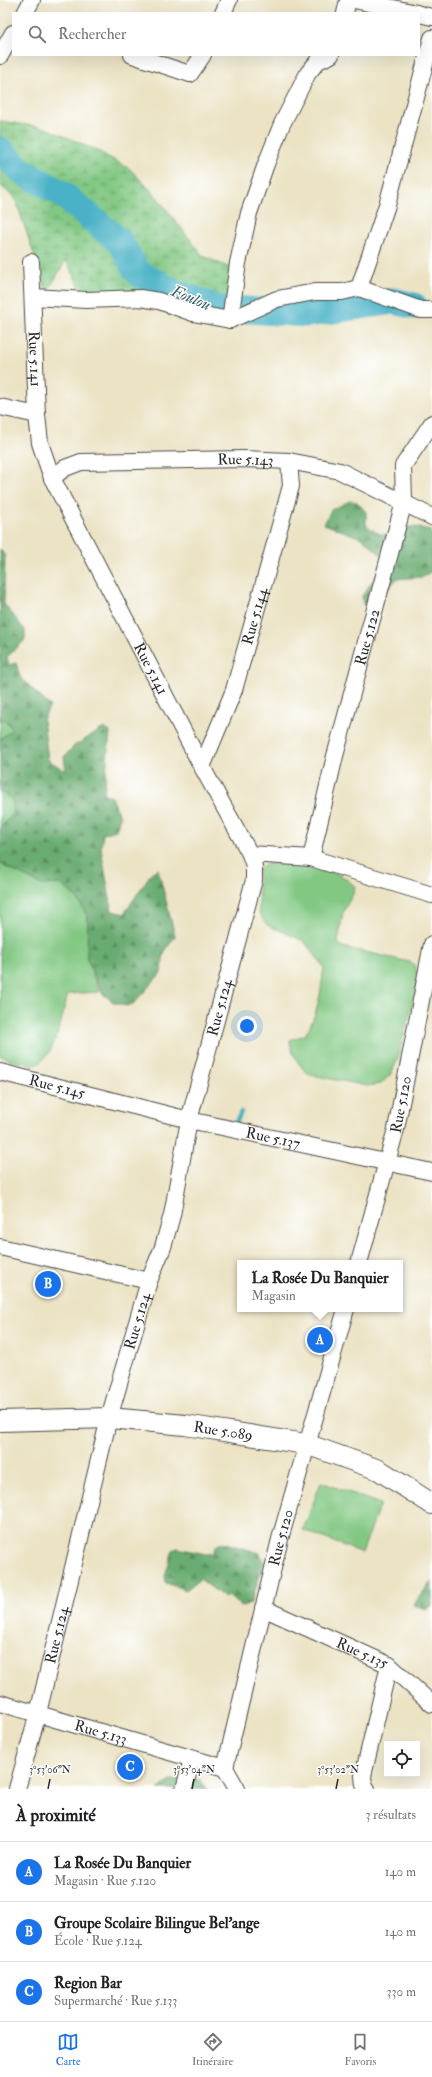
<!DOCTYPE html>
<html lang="fr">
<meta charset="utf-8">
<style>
body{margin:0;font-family:"IM FELL Double Pica",serif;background:#f6f6f6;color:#202124}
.controls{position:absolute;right:12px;bottom:12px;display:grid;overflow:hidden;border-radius:0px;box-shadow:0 4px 16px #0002}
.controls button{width:36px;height:36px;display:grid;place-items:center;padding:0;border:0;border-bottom:1px solid #e0e0e0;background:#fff;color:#202124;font:20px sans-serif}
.you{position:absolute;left:247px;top:1026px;width:14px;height:14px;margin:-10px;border:3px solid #fff;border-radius:50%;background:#1a73e8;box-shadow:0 0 0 6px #1a73e833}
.badge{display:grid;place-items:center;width:26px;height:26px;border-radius:50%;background:#1a73e8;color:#fff;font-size:13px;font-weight:700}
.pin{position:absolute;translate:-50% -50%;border:2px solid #fff;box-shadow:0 1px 4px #0006}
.popup{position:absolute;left:237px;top:1260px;width:166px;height:52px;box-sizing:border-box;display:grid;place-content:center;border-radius:0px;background:#fff;filter:drop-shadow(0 1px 3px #0005);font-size:13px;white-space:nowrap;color:#757577}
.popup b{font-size:15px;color:#202124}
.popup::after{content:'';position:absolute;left:50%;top:100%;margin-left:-8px;border:8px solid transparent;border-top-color:#fff}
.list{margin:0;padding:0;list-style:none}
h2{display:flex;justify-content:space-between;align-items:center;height:52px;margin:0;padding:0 16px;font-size:17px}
h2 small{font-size:13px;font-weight:400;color:#757577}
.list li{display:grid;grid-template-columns:26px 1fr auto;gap:12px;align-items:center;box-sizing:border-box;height:60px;padding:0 16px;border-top:1px solid #e0e0e0}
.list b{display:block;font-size:15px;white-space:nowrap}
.list p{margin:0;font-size:13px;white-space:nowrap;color:#757577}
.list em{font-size:13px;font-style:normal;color:#757577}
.icon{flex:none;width:22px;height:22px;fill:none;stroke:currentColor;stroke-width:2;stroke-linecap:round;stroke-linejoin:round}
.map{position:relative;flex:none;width:432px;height:1789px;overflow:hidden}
.search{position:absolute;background:#fff;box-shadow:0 4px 16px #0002;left:12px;right:12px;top:12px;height:44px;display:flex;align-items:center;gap:10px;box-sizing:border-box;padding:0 14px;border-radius:0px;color:#757577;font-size:15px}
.sheet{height:232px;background:#fff}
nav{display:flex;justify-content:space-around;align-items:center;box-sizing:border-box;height:56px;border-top:1px solid #e0e0e0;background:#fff;font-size:11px;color:#757577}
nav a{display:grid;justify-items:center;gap:2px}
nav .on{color:#1a73e8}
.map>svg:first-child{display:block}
.grass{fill:#82c883;stroke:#567a57}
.forest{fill:url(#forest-firs);stroke:#4a6c4e}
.wetland{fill:url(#wetland-marsh);stroke:#567a57}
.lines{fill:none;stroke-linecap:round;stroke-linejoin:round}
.stream{stroke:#48b2c6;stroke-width:4.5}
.river{stroke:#48b2c6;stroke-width:27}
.minor-casing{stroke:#484742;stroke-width:18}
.tertiary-casing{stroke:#484742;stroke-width:22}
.minor{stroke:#fff;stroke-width:16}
.tertiary{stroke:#fff;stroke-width:20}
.ticks{fill:none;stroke:#2b2b2b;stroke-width:1.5}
.labels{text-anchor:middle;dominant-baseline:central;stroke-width:3;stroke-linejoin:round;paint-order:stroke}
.street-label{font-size:15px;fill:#2b2b2b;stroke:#fff}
.water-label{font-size:16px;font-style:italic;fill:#376169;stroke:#fff}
.ticks-label{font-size:10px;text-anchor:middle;fill:#2b2b2b;stroke:#fff;stroke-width:3;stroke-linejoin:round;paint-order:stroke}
</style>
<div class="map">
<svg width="432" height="1789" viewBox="0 0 432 1789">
<defs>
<pattern id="forest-firs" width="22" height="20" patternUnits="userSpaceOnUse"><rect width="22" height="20" fill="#69ac71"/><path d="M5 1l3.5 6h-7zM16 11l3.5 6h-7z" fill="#578c5d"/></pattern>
<pattern id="wetland-marsh" width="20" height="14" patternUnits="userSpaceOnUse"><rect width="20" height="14" fill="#82c883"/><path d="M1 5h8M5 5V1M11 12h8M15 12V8" fill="none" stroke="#6ba36b"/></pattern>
</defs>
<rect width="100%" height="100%" fill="#fff"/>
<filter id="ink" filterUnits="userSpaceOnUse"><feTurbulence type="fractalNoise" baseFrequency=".025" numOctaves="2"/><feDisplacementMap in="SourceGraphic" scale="8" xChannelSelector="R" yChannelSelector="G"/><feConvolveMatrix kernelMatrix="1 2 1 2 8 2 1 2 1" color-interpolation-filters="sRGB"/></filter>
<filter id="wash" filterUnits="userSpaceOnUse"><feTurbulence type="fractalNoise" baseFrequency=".012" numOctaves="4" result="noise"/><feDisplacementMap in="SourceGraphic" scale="16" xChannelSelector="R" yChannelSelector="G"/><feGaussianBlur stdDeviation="0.9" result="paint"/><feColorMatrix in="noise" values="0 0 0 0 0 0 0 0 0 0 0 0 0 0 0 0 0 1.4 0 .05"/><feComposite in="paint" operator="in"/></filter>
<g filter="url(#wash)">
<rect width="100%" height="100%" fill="#ebe3c4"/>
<g class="grass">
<path d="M 0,719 L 9,723 L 12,730 L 0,739 Z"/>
<path d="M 0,791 L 12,799 L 14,813 L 0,828 Z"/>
<path d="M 0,860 L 4,866 L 42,885 L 61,884 L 77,898 L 88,917 L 87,958 L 99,992 L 68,994 C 63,1012 56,1056 37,1064 C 30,1067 8,1059 0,1056 Z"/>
<path d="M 270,863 C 296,865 338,865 355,887 L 353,894 L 343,912 L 338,943 L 343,947 L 410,962 L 415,966 L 419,980 L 397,1061 L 391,1074 L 381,1084 L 367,1086 L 311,1075 C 301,1070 290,1052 290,1040 L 305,1035 C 318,1015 321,991 324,967 L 304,941 L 267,925 L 259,913 L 258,870 L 263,865 Z"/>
<path d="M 321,1482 L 380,1504 L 362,1553 L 303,1530 Z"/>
</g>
<g class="forest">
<path d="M 350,501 L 357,502 L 366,512 L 366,525 C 387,543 388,531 409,527 C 415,526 424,529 431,530 L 432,534 L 432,571 L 423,577 L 396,579 L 375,606 L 368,608 L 363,604 L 362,596 L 387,560 L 362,538 L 324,524 L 331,510 Z"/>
<path d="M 0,549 L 5,556 L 4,604 L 25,630 L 25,640 L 7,657 L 9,665 L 16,663 L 20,677 L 50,706 L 43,719 L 48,760 L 66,771 L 64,757 L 74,746 L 104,728 L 110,732 L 104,794 L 112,797 L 120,817 L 116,830 L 103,834 L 101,848 L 112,911 L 124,914 L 152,872 L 158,869 L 175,936 L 164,953 L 161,973 L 133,1004 L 126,1006 L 113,1002 L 101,992 L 87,958 L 88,917 L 77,898 L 61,884 L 42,885 L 4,866 L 0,860 L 0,828 L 14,813 L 12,799 L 0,791 L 0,739 L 12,730 L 9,723 L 0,719 Z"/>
<path d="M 222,1542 L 260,1553 L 264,1563 L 251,1603 L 242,1606 L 228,1596 L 225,1598 L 200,1579 L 186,1590 L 166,1583 L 165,1576 L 173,1550 L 177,1548 L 206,1554 L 213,1553 L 215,1547 Z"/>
<path d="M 432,1581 L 432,1606 L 426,1609 L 413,1605 Z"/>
<path d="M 185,1778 L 200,1780 L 208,1789 L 158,1789 L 171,1781 Z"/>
</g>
<path class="wetland" d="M 0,121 L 46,128 L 96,150 L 130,169 L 157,197 L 203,256 L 228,267 L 238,263 L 230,320 L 159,301 L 86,300 L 66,260 L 47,293 L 15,198 L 0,185 Z"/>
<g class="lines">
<path class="stream" d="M 234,1127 L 241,1112"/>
<path class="river" d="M 0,150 L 23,172 L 61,193 L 120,242 L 138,273 L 176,293 L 225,311 L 232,309 L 308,314 L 394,301 L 414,306"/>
</g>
</g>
<g filter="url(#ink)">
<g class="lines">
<g class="minor-casing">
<g id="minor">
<path d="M 354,0 L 417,13"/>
<path d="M 25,13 L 32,0"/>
<path d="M 223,13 L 229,0"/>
<path d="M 345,13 L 348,0"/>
<path d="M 419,14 L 432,17"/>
<path d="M 132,55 L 190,74 L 203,55"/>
<path d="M 0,56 L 13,33"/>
<path id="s1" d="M 31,262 L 37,415 L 40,443 L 52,478 L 202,767 L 250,854 L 311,858 L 432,895"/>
<path d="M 359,288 L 387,205 L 432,38"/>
<path d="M 33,297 L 86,300 L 140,298 L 159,301 L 193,313 L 230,320 L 277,299 L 315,292 L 342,292 L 359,288 L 421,310 L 432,310"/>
<path d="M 230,320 L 238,263 L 249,213 L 266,164 L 282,124 L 308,73 L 318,61 L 331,55"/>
<path d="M 0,407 L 37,415"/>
<path id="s2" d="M 52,478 L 65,468 L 81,462 L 244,459 L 289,461 L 340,471 L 432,517"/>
<path id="s3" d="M 202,767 L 234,690 L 291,486 L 289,461"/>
<path id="s4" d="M 311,858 L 335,756 L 404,502 L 403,466 L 432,423"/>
<path id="s5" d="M 0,1072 L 189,1120 L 432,1172"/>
<path d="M 0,1247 L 149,1281"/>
<path id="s6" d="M 359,1263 L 396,1129 L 432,944"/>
<path id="s7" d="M 263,1608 L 389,1665 L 363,1776 L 364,1785 L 367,1789"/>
<path d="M 389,1665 L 432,1704"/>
<path id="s8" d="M 0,1703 L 225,1768 L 237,1789"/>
<path id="s9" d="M 225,1768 L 280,1539 L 346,1309"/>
<path id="s10" d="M 17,1789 L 38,1713 L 109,1418 L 149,1281 L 163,1247 L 172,1215 L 189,1120 L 254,880 L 254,866 L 250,854"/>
<path d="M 184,1789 L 192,1759"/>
</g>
</g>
<g class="tertiary-casing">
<g id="tertiary">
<path id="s11" d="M 0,1421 L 109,1418 L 143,1421 L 185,1425 L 306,1444 L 379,1470 L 432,1504"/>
</g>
</g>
<use href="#minor" class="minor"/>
<use href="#tertiary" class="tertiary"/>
</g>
</g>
<path class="ticks" d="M 48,1789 L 50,1779M 192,1789 L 194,1779M 336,1789 L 338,1779"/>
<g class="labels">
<g class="street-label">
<text stroke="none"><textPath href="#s1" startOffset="97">Rue 5.141</textPath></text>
<text stroke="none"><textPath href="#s2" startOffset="198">Rue 5.143</textPath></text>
<text stroke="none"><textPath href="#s3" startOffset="160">Rue 5.144</textPath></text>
<text stroke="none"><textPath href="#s4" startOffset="228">Rue 5.122</textPath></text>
<text stroke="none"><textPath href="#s1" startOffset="433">Rue 5.141</textPath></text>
<text stroke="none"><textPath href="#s10" startOffset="808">Rue 5.124</textPath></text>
<text stroke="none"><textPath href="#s5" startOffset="59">Rue 5.145</textPath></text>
<text stroke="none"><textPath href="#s6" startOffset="164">Rue 5.120</textPath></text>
<text stroke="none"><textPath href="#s5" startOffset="281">Rue 5.137</textPath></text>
<text stroke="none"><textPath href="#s10" startOffset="483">Rue 5.124</textPath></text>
<text stroke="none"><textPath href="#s11" startOffset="224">Rue 5.089</textPath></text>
<text stroke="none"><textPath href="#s9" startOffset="237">Rue 5.120</textPath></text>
<text stroke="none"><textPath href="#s10" startOffset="159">Rue 5.124</textPath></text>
<text stroke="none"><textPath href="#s7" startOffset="109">Rue 5.135</textPath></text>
<text stroke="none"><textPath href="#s8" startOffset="105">Rue 5.133</textPath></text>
</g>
<g class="water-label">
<text transform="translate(191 298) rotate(23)">Foulou</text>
</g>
</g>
<g class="ticks-label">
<text x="50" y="1773">3°53'06"N</text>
<text x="194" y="1773">3°53'04"N</text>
<text x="338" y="1773">3°53'02"N</text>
</g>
</svg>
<div class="controls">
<button><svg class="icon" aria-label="locate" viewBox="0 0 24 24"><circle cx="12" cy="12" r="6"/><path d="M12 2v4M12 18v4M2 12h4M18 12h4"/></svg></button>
</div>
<div class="you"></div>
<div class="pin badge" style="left:320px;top:1340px">A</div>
<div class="popup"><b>La Rosée Du Banquier</b>Magasin</div>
<div class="pin badge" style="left:48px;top:1284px">B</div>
<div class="pin badge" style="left:130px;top:1767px">C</div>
<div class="search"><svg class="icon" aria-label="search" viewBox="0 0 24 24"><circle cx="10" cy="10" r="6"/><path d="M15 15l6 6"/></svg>Rechercher</div>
</div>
<section class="sheet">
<h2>À proximité<small>3 résultats</small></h2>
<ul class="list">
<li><span class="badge">A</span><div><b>La Rosée Du Banquier</b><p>Magasin · Rue 5.120</p></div><em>140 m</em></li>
<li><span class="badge">B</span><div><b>Groupe Scolaire Bilingue Bel'ange</b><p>École · Rue 5.124</p></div><em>140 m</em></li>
<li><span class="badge">C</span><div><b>Region Bar</b><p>Supermarché · Rue 5.133</p></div><em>330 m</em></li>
</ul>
</section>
<nav>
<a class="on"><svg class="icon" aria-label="map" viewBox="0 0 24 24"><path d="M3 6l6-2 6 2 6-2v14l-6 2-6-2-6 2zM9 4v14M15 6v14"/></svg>Carte</a>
<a><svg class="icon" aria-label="directions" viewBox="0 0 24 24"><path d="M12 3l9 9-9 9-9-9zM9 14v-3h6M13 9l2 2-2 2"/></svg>Itinéraire</a>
<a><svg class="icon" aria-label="saved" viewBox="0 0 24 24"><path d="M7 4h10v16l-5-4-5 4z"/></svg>Favoris</a>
</nav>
